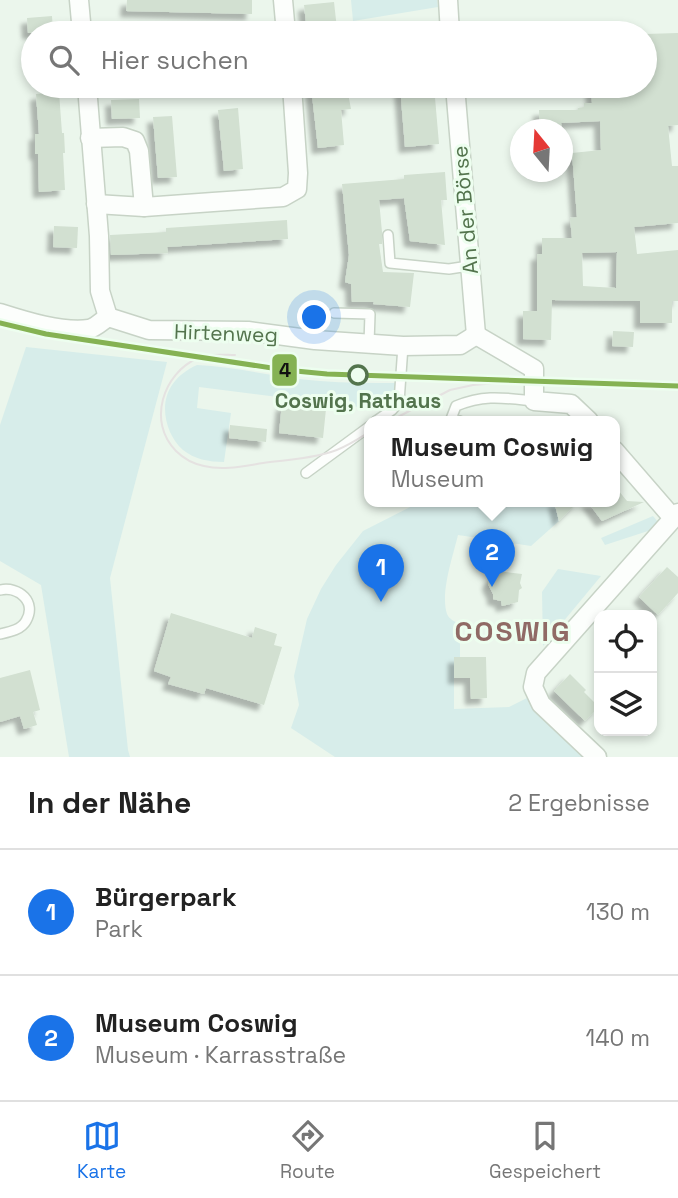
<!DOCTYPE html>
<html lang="de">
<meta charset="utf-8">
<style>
body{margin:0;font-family:"Space Grotesk",sans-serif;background:#f2f2f2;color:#222}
.controls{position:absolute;right:21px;bottom:21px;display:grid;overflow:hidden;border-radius:14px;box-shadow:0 4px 10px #0003}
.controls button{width:63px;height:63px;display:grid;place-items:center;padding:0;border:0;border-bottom:2px solid #e0e0e0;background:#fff;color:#222;font:35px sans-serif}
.compass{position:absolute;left:510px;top:119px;width:63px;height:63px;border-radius:50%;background:#fff;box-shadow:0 4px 10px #0003;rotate:342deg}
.you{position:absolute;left:315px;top:318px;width:24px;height:24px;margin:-18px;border:5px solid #fff;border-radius:50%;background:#1a73e8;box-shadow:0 0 0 10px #1a73e833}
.badge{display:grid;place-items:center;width:46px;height:46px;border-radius:50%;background:#1a73e8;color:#fff;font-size:23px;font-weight:700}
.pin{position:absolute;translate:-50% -58px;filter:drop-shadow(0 2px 4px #0008)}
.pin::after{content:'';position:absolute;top:37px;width:24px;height:21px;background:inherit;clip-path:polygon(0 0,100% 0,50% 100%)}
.popup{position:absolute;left:364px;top:416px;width:256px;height:91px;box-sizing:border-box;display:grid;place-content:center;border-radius:14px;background:#fff;filter:drop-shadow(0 2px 5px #0005);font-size:23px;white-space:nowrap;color:#767676}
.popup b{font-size:26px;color:#222}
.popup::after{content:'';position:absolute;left:50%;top:100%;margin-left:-14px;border:14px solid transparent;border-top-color:#fff}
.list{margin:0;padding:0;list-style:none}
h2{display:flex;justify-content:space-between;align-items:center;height:91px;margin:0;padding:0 28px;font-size:30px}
h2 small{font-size:23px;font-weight:400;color:#767676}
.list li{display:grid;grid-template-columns:46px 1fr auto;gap:21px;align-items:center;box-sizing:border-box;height:126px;padding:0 28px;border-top:2px solid #e0e0e0}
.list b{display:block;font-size:26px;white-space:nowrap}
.list p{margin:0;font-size:23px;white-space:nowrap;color:#767676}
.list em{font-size:23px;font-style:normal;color:#767676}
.icon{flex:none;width:38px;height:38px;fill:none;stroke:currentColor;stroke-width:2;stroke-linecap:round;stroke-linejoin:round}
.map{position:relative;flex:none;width:678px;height:757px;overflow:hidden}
.search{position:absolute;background:#fff;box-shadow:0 4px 10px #0003;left:21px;right:21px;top:21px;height:77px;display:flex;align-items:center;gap:18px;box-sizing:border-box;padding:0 24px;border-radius:38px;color:#767676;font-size:26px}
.sheet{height:343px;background:#fff}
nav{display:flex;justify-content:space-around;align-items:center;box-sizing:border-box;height:98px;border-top:2px solid #e0e0e0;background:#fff;font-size:19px;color:#767676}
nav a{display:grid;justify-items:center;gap:4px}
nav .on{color:#1a73e8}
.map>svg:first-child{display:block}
.green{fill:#d7edea}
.building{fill:#d2e0d1;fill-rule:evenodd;filter:url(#shadow)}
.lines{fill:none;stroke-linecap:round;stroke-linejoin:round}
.lane-casing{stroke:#c7d3c6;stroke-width:12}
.street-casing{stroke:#c7d3c6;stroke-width:21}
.lane{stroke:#fcfefc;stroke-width:9}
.street{stroke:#fcfefc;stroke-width:18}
.tram{stroke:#e5e2e1;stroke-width:2}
.tram-1-casing{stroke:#edfeef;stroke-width:10}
.tram-1{stroke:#85b253;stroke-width:5}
.stop-dot{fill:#edfeef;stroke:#53744d;stroke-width:3.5}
.labels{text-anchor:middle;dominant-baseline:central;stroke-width:6;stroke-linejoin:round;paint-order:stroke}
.street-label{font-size:21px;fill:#53744d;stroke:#edfeef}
.stop-label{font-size:21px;font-weight:bold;fill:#53744d;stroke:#edfeef}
.district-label{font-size:28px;font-weight:bold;letter-spacing:2px;fill:#906a65;stroke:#edfeef}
.line-badge{stroke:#edfeef;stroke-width:2.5}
.pale-badge-label{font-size:19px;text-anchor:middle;font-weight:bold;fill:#111}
</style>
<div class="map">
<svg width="678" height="757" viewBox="0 0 678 757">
<defs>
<filter id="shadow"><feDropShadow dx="-6" dy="6" stdDeviation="2" flood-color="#0004"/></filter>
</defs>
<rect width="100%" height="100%" fill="#ebf6ec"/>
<g class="green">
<path d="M 351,0 L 437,0 L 438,7 L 353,21 Z"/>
<path d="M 26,347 L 167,362 L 110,578 L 128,750 L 130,757 L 69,757 L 41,585 L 0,561 L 0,425 Z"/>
<path d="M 197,365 C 238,367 279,378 320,381 C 345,383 371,383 396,383 L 395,393 L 383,410 L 199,387 L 197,408 L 231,413 L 224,462 C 209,462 194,459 183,450 C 177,445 173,438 170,432 C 158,403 168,378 197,365 Z"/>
<path d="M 422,501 L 554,501 L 559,521 L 531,546 L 458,535 C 453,556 440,593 447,614 C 449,619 455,622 460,624 L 460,657 L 454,658 L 454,709 L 509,707 L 527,698 L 593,757 L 335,757 L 291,728 L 299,705 L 294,676 L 307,619 L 321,589 L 336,565 L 363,531 Z"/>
<path d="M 653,516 L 658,522 L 651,530 L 605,545 L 601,538 Z"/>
<path d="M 558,569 L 601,576 L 543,646 L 542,592 Z"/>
</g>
<g class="building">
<path d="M 127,0 L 252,0 L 252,14 L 126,11 Z"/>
<path d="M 334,2 L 337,29 L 307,32 L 304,5 Z"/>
<path d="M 52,16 L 53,33 L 28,33 L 27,18 Z"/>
<path d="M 678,33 L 678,125 L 668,126 L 672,166 L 678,166 L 678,223 L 634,227 L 637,254 L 678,250 L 678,301 L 672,301 L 672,323 L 640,323 L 640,301 L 552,300 L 551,340 L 523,339 L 523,311 L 537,311 L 537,254 L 542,254 L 542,238 L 572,238 L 570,218 L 577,217 L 572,153 L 601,150 L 600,121 L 561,123 L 562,130 L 540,130 L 539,110 L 578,110 L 578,108 L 584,107 L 584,103 L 592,103 L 591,86 L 645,86 L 645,34 ZM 617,252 L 616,288 L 583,286 L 582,253 Z"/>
<path d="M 311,86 L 342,86 L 342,89 L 347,88 L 351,109 L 341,110 L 344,145 L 318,148 Z"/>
<path d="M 400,86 L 434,86 L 439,144 L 405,147 Z"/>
<path d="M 59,92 L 62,133 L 64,133 L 65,153 L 63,153 L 65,190 L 39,192 L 38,154 L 35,154 L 35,134 L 39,134 L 36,94 Z"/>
<path d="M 139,99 L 140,118 L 112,119 L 111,100 Z"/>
<path d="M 238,108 L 243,169 L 224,171 L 218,110 Z"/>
<path d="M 172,116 L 177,177 L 158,178 L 153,117 Z"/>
<path d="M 445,172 L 447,200 L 441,200 L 445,245 L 410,241 L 404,198 L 379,200 L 382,232 L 382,244 L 379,244 L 383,272 L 414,273 L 410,307 L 373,304 L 374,302 L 352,302 L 351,284 L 345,282 L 349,255 L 342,184 L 404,179 L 404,175 Z"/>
<path d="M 287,220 L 288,239 L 167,247 L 168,253 L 111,255 L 110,235 L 166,232 L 166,228 Z"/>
<path d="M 54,226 L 78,227 L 77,248 L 53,247 Z"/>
<path d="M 613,331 L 634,332 L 633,347 L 612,346 Z"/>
<path d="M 282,404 L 326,409 L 323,438 L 279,433 Z"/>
<path d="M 230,425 L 267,429 L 266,442 L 229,438 Z"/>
<path d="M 614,485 L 627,501 L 644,502 L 602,521 L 587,501 L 614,501 Z"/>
<path d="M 554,501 L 579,501 L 559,521 Z"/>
<path d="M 667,567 L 678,577 L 678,593 L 658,615 L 639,597 Z"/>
<path d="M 497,571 L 522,574 L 520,583 L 522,588 L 519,590 L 518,602 L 502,606 L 501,601 L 493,599 L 493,594 L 488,584 L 490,579 L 496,575 Z"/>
<path d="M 171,613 L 252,638 L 255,627 L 277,634 L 274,645 L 282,647 L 264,705 L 206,688 L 204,694 L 168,684 L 171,677 L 154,671 Z"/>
<path d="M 454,657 L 486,657 L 487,698 L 471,699 L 470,678 L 454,678 Z"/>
<path d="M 30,670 L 40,710 L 33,712 L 37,725 L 24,729 L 20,716 L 0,722 L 0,678 Z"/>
<path d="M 570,674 L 586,690 L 584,692 L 599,707 L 585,721 L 554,691 Z"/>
</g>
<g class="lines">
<g class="lane-casing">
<g id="lane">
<path d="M 388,235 L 390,263 L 449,269 L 462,267 L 471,270"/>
<path d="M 334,313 L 370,314 L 369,343"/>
<path d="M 376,421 L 392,410 L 399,402 L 403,346"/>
<path d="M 460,421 L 451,419 L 456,406 C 485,394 504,398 534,401"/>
<path d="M 306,473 L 370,426"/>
<path d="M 0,590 C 19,586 37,602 26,621 C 21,630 9,632 0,634"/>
</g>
</g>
<g class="street-casing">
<g id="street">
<path d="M 79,0 L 82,33"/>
<path d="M 283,0 L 286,33"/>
<path d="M 448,0 L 450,33"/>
<path d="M 87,86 L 99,236 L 100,291 L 108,317"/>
<path d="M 455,86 L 476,335"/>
<path d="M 90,138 L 123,137 L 135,141 L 139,151 L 144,207"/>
<path d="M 96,204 L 144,207 L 213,202 L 283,197 L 297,189 L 298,173 L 292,86"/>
<path d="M 0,313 C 25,321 63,333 89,329 C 95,328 102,321 108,317"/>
<path d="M 108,317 L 149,330 L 248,331 L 315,340 L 403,346 L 460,345 L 476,335"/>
<path d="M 476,335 L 534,369 L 534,401 L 571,404 L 589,421"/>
<path d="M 614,450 L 673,518"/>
<path d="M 597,757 L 541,704 L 533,687 L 536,673 L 678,513"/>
</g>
</g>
<use href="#lane" class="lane"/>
<use href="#street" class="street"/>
<g class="tram">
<path d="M 235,355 C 224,355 209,353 198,358 C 163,373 147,422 176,451 C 183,458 194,464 204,466 C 223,471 244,466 263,463 C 286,460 309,459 331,452 C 345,448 357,439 370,432"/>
<path d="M 390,421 L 450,390 L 473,385 L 521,381"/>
</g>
<g class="tram-1-casing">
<path id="tram-1" d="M 0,323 L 46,334 L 285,370 L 327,374 L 678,386"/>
</g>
<use href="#tram-1" class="tram-1"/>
</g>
<circle class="stop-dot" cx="358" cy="375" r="9"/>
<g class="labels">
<g class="street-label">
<text transform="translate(465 210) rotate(-95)">An der Börse</text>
<text transform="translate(226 333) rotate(2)">Hirtenweg</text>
</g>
<g class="stop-label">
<text x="358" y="400">Coswig, Rathaus</text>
</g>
<g class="district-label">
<text x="513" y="631">COSWIG</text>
</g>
</g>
<rect class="line-badge" x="271" y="353" width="27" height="34" rx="7" fill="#85b253"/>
<g class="pale-badge-label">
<text x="285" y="377">4</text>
</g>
</svg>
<div class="controls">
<button><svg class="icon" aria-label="locate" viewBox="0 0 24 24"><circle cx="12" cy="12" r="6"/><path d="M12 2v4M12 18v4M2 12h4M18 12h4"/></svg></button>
<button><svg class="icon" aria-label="layers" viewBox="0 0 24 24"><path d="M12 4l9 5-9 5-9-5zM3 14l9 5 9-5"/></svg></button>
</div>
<svg class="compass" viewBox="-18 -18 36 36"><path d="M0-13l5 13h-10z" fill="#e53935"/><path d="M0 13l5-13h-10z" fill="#767676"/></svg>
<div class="you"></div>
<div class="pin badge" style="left:381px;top:602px">1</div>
<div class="pin badge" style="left:492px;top:587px">2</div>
<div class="popup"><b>Museum Coswig</b>Museum</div>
<div class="search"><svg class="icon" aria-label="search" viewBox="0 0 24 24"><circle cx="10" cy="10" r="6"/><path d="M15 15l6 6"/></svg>Hier suchen</div>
</div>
<section class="sheet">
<h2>In der Nähe<small>2 Ergebnisse</small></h2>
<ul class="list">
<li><span class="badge">1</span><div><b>Bürgerpark</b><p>Park</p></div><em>130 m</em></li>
<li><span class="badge">2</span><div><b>Museum Coswig</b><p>Museum · Karrasstraße</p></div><em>140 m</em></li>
</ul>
</section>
<nav>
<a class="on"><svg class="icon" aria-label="map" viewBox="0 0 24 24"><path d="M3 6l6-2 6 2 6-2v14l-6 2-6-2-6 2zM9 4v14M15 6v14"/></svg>Karte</a>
<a><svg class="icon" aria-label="directions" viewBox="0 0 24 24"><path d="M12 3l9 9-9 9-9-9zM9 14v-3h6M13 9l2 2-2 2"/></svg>Route</a>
<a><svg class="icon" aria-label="saved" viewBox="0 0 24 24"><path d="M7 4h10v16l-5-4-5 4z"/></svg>Gespeichert</a>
</nav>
